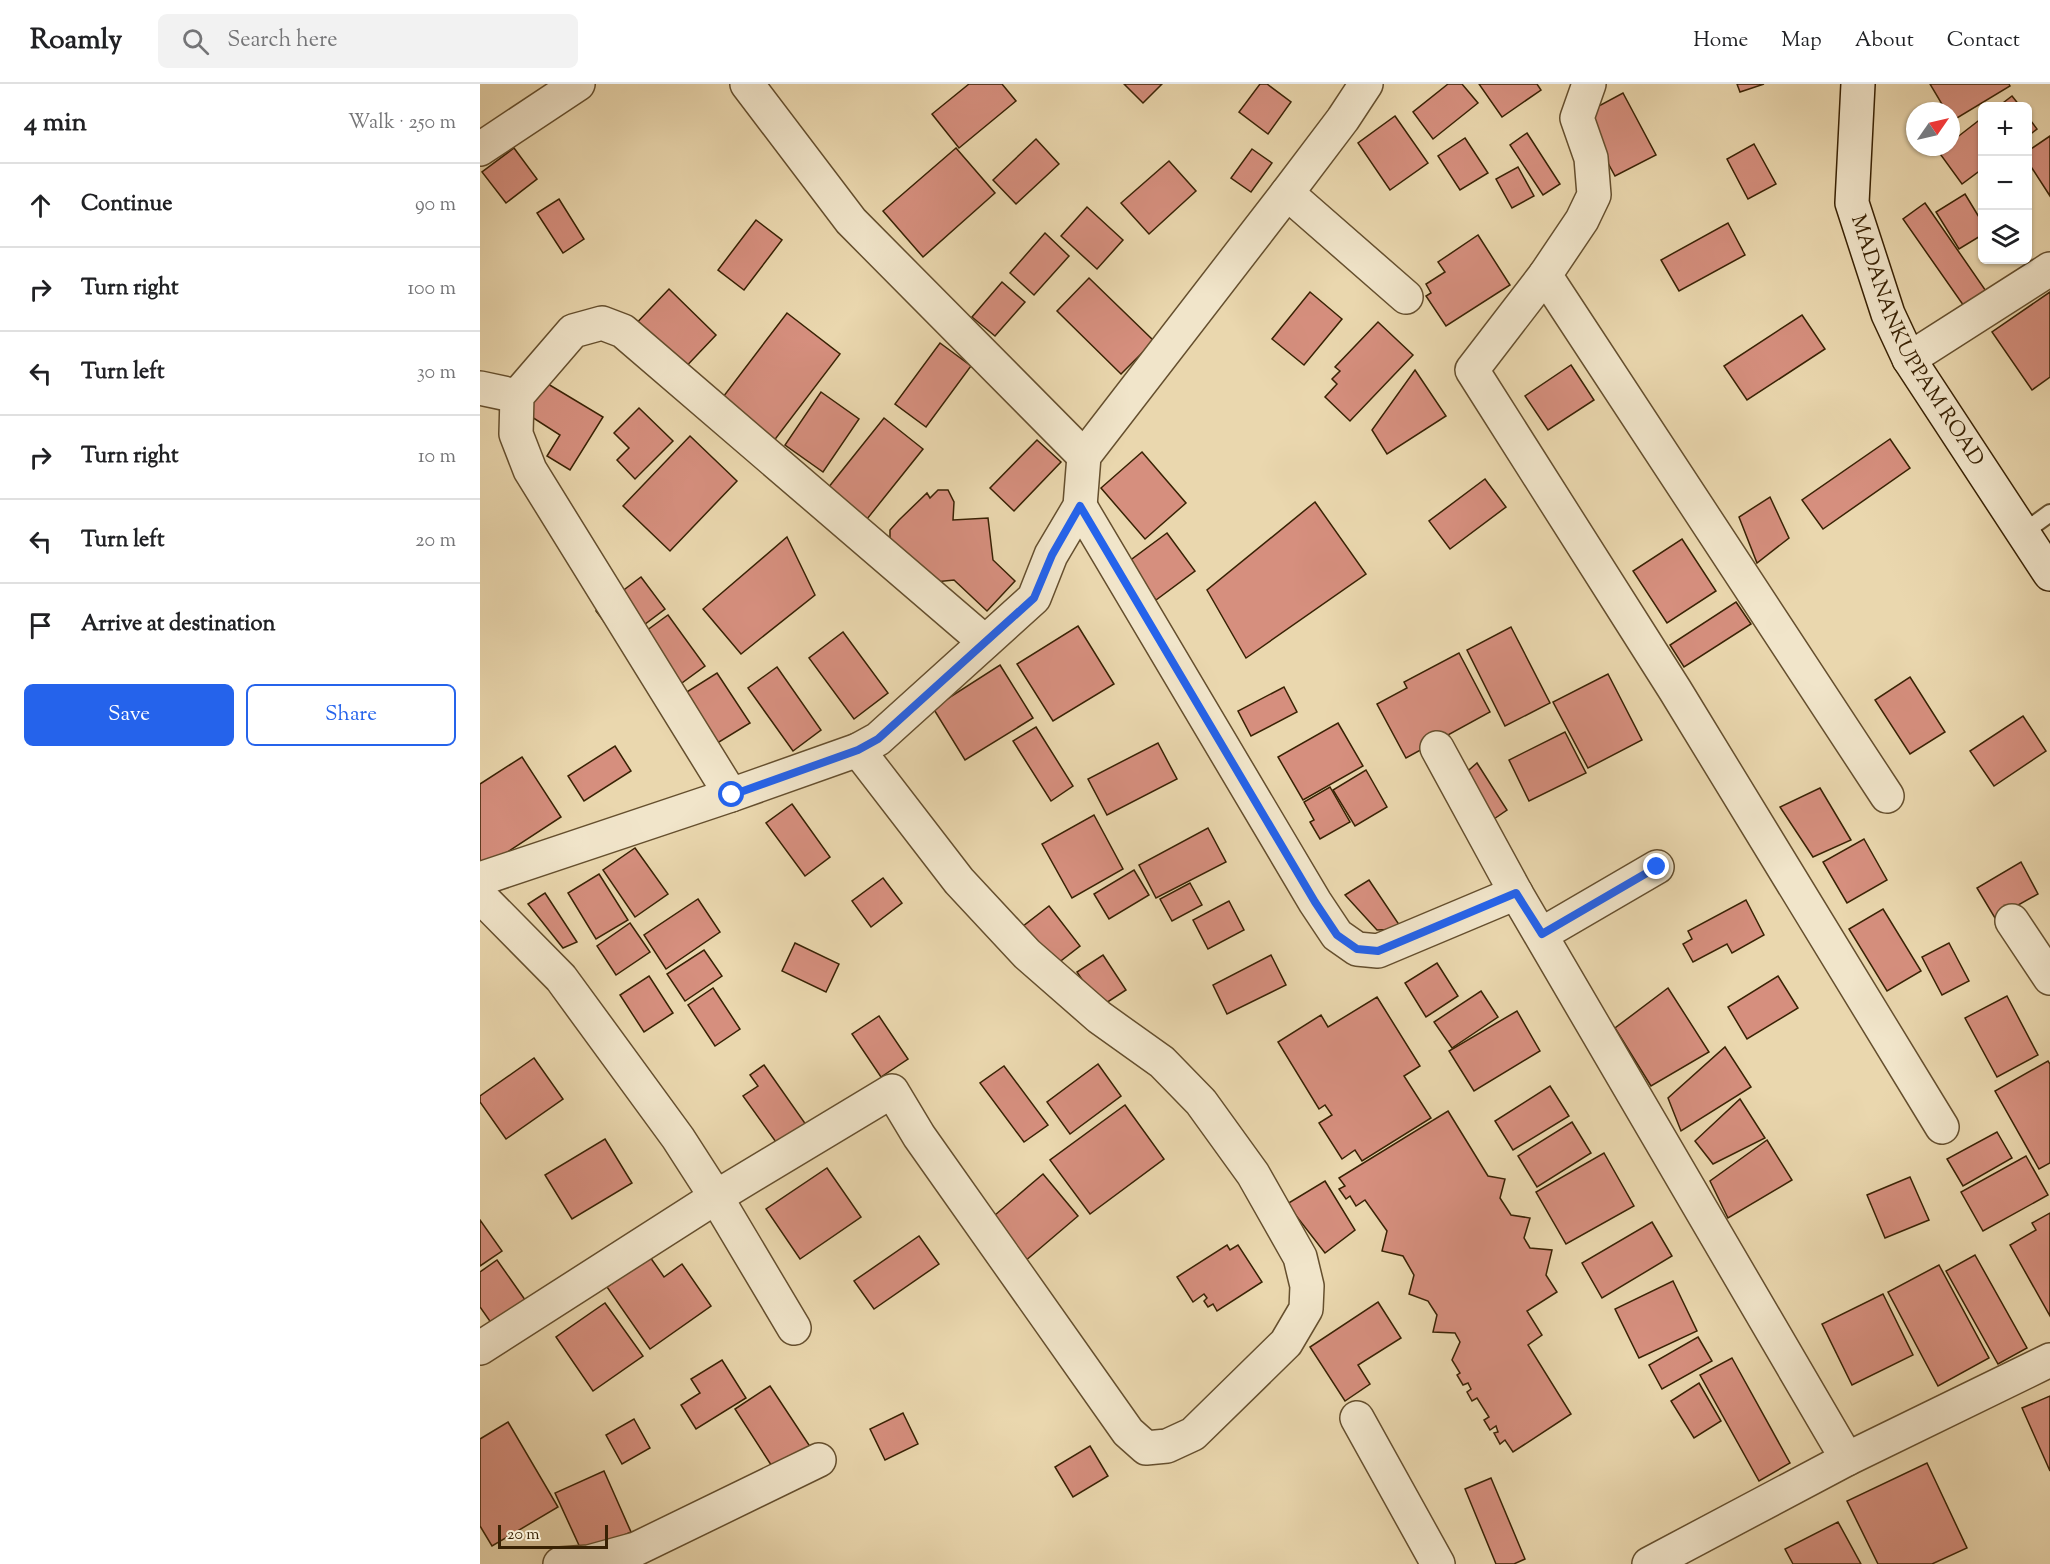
<!DOCTYPE html>
<meta charset="utf-8">
<style>
body{margin:0;font-family:"Sorts Mill Goudy",serif;background:#f2f2f2;color:#202124}
.controls{position:absolute;right:18px;top:18px;display:grid;overflow:hidden;border-radius:9px;box-shadow:0 2px 4px #0004}
.controls button{width:54px;height:54px;display:grid;place-items:center;padding:0;border:0;border-bottom:2px solid #e0e0e0;background:#fff;color:#202124;font:30px sans-serif}
.compass{position:absolute;left:1426px;top:18px;width:54px;height:54px;border-radius:50%;background:#fff;box-shadow:0 2px 4px #0004;rotate:56deg}
.scale{position:absolute;left:18px;bottom:15px;width:110px;box-sizing:border-box;padding-left:6px;border:3px solid #392204;border-top:0;font-size:16px;line-height:21px;white-space:nowrap;color:#392204;-webkit-text-stroke:4px #f1e5ca;paint-order:stroke}
.stop{position:absolute;width:18px;height:18px;margin:-14px;border:4px solid #2563eb;border-radius:50%;background:#fff}
.stop.end{background:#2563eb;border-color:#fff;box-shadow:0 2px 6px #0008}
.list{margin:0;padding:0;list-style:none}
h2{display:flex;justify-content:space-between;align-items:center;height:78px;margin:0;padding:0 24px;font-size:26px}
h2 small{font-size:20px;font-weight:400;color:#757577}
.list li{display:grid;grid-template-columns:39px 1fr auto;gap:18px;align-items:center;box-sizing:border-box;height:84px;padding:0 24px;border-top:2px solid #e0e0e0}
.list b{display:block;font-size:22px;white-space:nowrap}
.list em{font-size:20px;font-style:normal;color:#757577}
.actions{display:flex;gap:12px;padding:18px 24px}
.actions a{flex:1;padding:14px 0;border:2px solid #2563eb;border-radius:9px;text-align:center;font-size:21px;color:#2563eb}
.actions .main{background:#2563eb;color:#fff}
.icon{flex:none;width:33px;height:33px;fill:none;stroke:currentColor;stroke-width:2;stroke-linecap:round;stroke-linejoin:round}
.map{position:relative;flex:none;width:1570px;height:1480px;overflow:hidden}
header{display:flex;align-items:center;gap:36px;box-sizing:border-box;height:84px;padding:0 30px;background:#fff;border-bottom:2px solid #e0e0e0}
header strong{font-size:28px}
nav{display:flex;gap:33px;margin-inline-start:auto;font-size:21px}
.search{width:420px;height:54px;background:#f2f2f2;display:flex;align-items:center;gap:15px;box-sizing:border-box;padding:0 21px;border-radius:9px;color:#757577;font-size:22px}
main{display:flex}
aside{flex:1;background:#fff}
.map>svg:first-child{display:block}
.building{fill:#d68f7e;stroke:#392204;stroke-width:1.5}
.lines{fill:none;stroke-linecap:round;stroke-linejoin:round}
.lane-casing{stroke:#654f2e;stroke-width:20}
.street-casing{stroke:#654f2e;stroke-width:36}
.secondary-casing{stroke:#392204;stroke-width:36}
.lane{stroke:#f1e5ca;stroke-width:16}
.street{stroke:#f1e5ca;stroke-width:33}
.secondary{stroke:#f1e5ca;stroke-width:33}
.route{stroke:#2563eb;stroke-width:8}
.labels{text-anchor:middle;dominant-baseline:central;stroke-width:6;stroke-linejoin:round;paint-order:stroke}
.street-label{font-size:21px;fill:#392204;stroke:#f1e5ca}
</style>
<header>
<strong>Roamly</strong>
<div class="search"><svg class="icon" aria-label="search" viewBox="0 0 24 24"><circle cx="10" cy="10" r="6"/><path d="M15 15l6 6"/></svg>Search here</div>
<nav><a>Home</a><a>Map</a><a>About</a><a>Contact</a></nav>
</header>
<main>
<aside>
<h2>4 min<small>Walk · 250 m</small></h2>
<ul class="list">
<li><svg class="icon" aria-label="ahead" viewBox="0 0 24 24"><path d="M12 20V5M6 11l6-6 6 6"/></svg><div><b>Continue</b></div><em>90 m</em></li>
<li><svg class="icon" aria-label="right" viewBox="0 0 24 24"><path d="M7 20v-9h11M14 6l5 5-5 5"/></svg><div><b>Turn right</b></div><em>100 m</em></li>
<li><svg class="icon" aria-label="left" viewBox="0 0 24 24"><path d="M17 20v-9H6M10 6l-5 5 5 5"/></svg><div><b>Turn left</b></div><em>30 m</em></li>
<li><svg class="icon" aria-label="right" viewBox="0 0 24 24"><path d="M7 20v-9h11M14 6l5 5-5 5"/></svg><div><b>Turn right</b></div><em>10 m</em></li>
<li><svg class="icon" aria-label="left" viewBox="0 0 24 24"><path d="M17 20v-9H6M10 6l-5 5 5 5"/></svg><div><b>Turn left</b></div><em>20 m</em></li>
<li><svg class="icon" aria-label="arrive" viewBox="0 0 24 24"><path d="M6 21V4h12l-3 4 3 4H6"/></svg><div><b>Arrive at destination</b></div></li>
</ul>
<div class="actions"><a class="main">Save</a><a>Share</a></div>
</aside>
<div class="map">
<svg width="1570" height="1480" viewBox="0 0 1570 1480">
<rect width="100%" height="100%" fill="#ead7ae"/>
<filter id="stains"><feTurbulence type="fractalNoise" baseFrequency=".00333" numOctaves="4"/><feColorMatrix values="0 0 0 0 .2 0 0 0 0 .09 0 0 0 0 .02 0 0 0 .5 -.17"/></filter>
<radialGradient id="worn" r=".72"><stop offset=".6" stop-color="#630" stop-opacity="0"/><stop offset="1" stop-color="#630" stop-opacity=".3"/></radialGradient>
<g class="building">
<path d="M 489,0 L 522,0 L 536,17 L 479,64 L 452,30 Z"/>
<path d="M 644,0 L 682,0 L 663,19 Z"/>
<path d="M 780,0 L 787,0 L 811,18 L 788,50 L 759,28 Z"/>
<path d="M 968,0 L 982,0 L 998,19 L 953,55 L 933,28 Z"/>
<path d="M 999,0 L 1057,0 L 1061,6 L 1022,33 Z"/>
<path d="M 1257,0 L 1284,0 L 1260,8 Z"/>
<path d="M 1450,0 L 1529,0 L 1530,2 L 1472,37 L 1471,27 L 1466,27 Z"/>
<path d="M 1143,9 L 1176,71 L 1135,92 L 1102,31 Z"/>
<path d="M 1532,12 L 1540,22 L 1519,22 Z"/>
<path d="M 915,32 L 948,79 L 910,106 L 878,59 Z"/>
<path d="M 1548,33 L 1557,45 L 1548,52 Z"/>
<path d="M 1502,34 L 1502,85 L 1482,100 L 1458,67 L 1464,63 L 1471,63 L 1471,58 Z"/>
<path d="M 1047,49 L 1080,100 L 1063,111 L 1030,61 Z"/>
<path d="M 1570,52 L 1570,112 L 1548,78 L 1548,67 Z"/>
<path d="M 985,54 L 1008,89 L 980,106 L 958,72 Z"/>
<path d="M 556,55 L 579,80 L 536,120 L 513,96 Z"/>
<path d="M 1274,60 L 1296,100 L 1268,115 L 1247,75 Z"/>
<path d="M 34,64 L 57,95 L 26,119 L 2,88 Z"/>
<path d="M 476,64 L 515,109 L 443,173 L 403,127 Z"/>
<path d="M 772,65 L 792,79 L 771,108 L 751,94 Z"/>
<path d="M 689,77 L 716,107 L 669,150 L 641,119 Z"/>
<path d="M 1038,83 L 1054,112 L 1032,124 L 1016,95 Z"/>
<path d="M 1485,110 L 1502,138 L 1502,151 L 1479,165 L 1456,128 Z"/>
<path d="M 79,115 L 104,155 L 83,169 L 57,129 Z"/>
<path d="M 1445,119 L 1508,210 L 1486,225 L 1423,135 Z"/>
<path d="M 607,123 L 643,156 L 617,185 L 581,152 Z"/>
<path d="M 276,136 L 302,156 L 264,206 L 238,186 Z"/>
<path d="M 1248,139 L 1265,171 L 1199,207 L 1181,176 Z"/>
<path d="M 565,149 L 589,172 L 554,211 L 530,189 Z"/>
<path d="M 998,151 L 1030,201 L 966,242 L 946,212 L 951,209 L 946,200 L 965,188 L 958,178 Z"/>
<path d="M 609,194 L 674,257 L 641,290 L 577,227 Z"/>
<path d="M 522,198 L 545,218 L 515,252 L 492,233 Z"/>
<path d="M 189,205 L 236,251 L 198,291 L 150,246 Z"/>
<path d="M 830,208 L 862,235 L 824,281 L 792,255 Z"/>
<path d="M 1570,208 L 1570,293 L 1552,306 L 1512,248 Z"/>
<path d="M 307,229 L 360,270 L 293,358 L 240,317 Z"/>
<path d="M 1322,231 L 1345,265 L 1267,316 L 1244,282 Z"/>
<path d="M 898,238 L 933,271 L 870,337 L 845,313 L 857,300 L 852,295 L 860,287 L 855,283 Z"/>
<path d="M 460,259 L 491,282 L 446,343 L 415,320 Z"/>
<path d="M 1091,281 L 1114,316 L 1068,346 L 1045,312 Z"/>
<path d="M 935,286 L 966,332 L 907,370 L 892,346 Z"/>
<path d="M 63,297 L 123,333 L 90,386 L 67,372 L 80,351 L 44,328 Z"/>
<path d="M 341,308 L 379,335 L 343,388 L 305,361 Z"/>
<path d="M 159,324 L 193,357 L 155,395 L 137,376 L 149,364 L 134,349 Z"/>
<path d="M 404,334 L 443,365 L 383,440 L 344,409 Z"/>
<path d="M 210,352 L 257,397 L 190,467 L 143,422 Z"/>
<path d="M 1410,355 L 1430,384 L 1343,445 L 1322,416 Z"/>
<path d="M 557,356 L 581,378 L 534,427 L 510,404 Z"/>
<path d="M 662,368 L 706,419 L 665,455 L 621,404 Z"/>
<path d="M 1005,395 L 1026,423 L 970,465 L 949,437 Z"/>
<path d="M 458,406 L 468,406 L 474,418 L 473,436 L 508,434 L 513,476 L 535,497 L 507,527 L 474,496 L 445,499 L 410,457 L 410,446 L 419,436 L 447,409 L 450,414 Z"/>
<path d="M 1290,413 L 1309,454 L 1277,479 L 1259,433 Z"/>
<path d="M 835,418 L 886,490 L 766,574 L 727,506 Z"/>
<path d="M 687,449 L 715,487 L 676,516 L 648,478 Z"/>
<path d="M 307,453 L 335,511 L 261,570 L 223,525 Z"/>
<path d="M 1202,455 L 1236,507 L 1187,539 L 1153,487 Z"/>
<path d="M 161,493 L 185,525 L 140,559 L 116,527 Z"/>
<path d="M 1256,518 L 1271,540 L 1204,583 L 1190,561 Z"/>
<path d="M 188,531 L 225,582 L 180,615 L 144,563 Z"/>
<path d="M 598,542 L 634,600 L 573,637 L 537,580 Z"/>
<path d="M 1031,543 L 1070,619 L 1025,642 L 987,566 Z"/>
<path d="M 363,548 L 408,609 L 374,635 L 329,574 Z"/>
<path d="M 979,569 L 1010,628 L 926,674 L 897,620 L 927,604 L 924,598 Z"/>
<path d="M 520,581 L 553,634 L 485,676 L 453,624 Z"/>
<path d="M 297,583 L 341,646 L 313,667 L 268,604 Z"/>
<path d="M 237,589 L 270,639 L 226,666 L 194,616 Z"/>
<path d="M 1128,590 L 1162,656 L 1108,684 L 1073,618 Z"/>
<path d="M 1430,593 L 1465,648 L 1430,670 L 1395,616 Z"/>
<path d="M 804,603 L 817,628 L 771,652 L 758,627 Z"/>
<path d="M 1543,632 L 1566,667 L 1514,702 L 1490,667 Z"/>
<path d="M 858,639 L 883,682 L 823,716 L 798,673 Z"/>
<path d="M 556,643 L 593,702 L 571,717 L 533,657 Z"/>
<path d="M 1085,648 L 1106,689 L 1049,717 L 1029,676 Z"/>
<path d="M 678,659 L 697,695 L 627,731 L 608,695 Z"/>
<path d="M 135,662 L 151,687 L 104,717 L 88,692 Z"/>
<path d="M 42,673 L 81,733 L 0,786 L 0,700 Z"/>
<path d="M 997,679 L 1027,726 L 1008,739 L 982,692 Z"/>
<path d="M 886,686 L 907,723 L 875,742 L 853,706 Z"/>
<path d="M 850,703 L 870,738 L 840,755 L 830,738 L 834,736 L 824,718 Z"/>
<path d="M 1340,704 L 1371,756 L 1333,773 L 1300,723 Z"/>
<path d="M 312,720 L 350,773 L 325,792 L 286,739 Z"/>
<path d="M 614,731 L 643,785 L 592,814 L 562,760 Z"/>
<path d="M 728,744 L 746,778 L 676,814 L 659,781 Z"/>
<path d="M 1384,755 L 1407,796 L 1367,819 L 1343,778 Z"/>
<path d="M 155,764 L 188,810 L 155,833 L 123,786 Z"/>
<path d="M 1541,778 L 1558,810 L 1515,834 L 1497,804 Z"/>
<path d="M 654,786 L 669,811 L 629,835 L 614,810 Z"/>
<path d="M 119,790 L 148,836 L 116,855 L 88,809 Z"/>
<path d="M 403,794 L 422,819 L 391,843 L 372,817 Z"/>
<path d="M 889,796 L 922,845 L 897,846 L 865,811 Z"/>
<path d="M 710,799 L 722,821 L 692,837 L 680,815 Z"/>
<path d="M 65,809 L 97,858 L 83,864 L 48,820 Z"/>
<path d="M 218,815 L 240,848 L 186,885 L 164,851 Z"/>
<path d="M 1266,816 L 1284,851 L 1252,869 L 1247,860 L 1213,878 L 1203,860 L 1212,855 L 1208,847 Z"/>
<path d="M 749,817 L 764,846 L 728,865 L 713,836 Z"/>
<path d="M 569,822 L 600,862 L 573,883 L 542,843 Z"/>
<path d="M 1403,825 L 1441,887 L 1407,907 L 1369,845 Z"/>
<path d="M 150,839 L 170,868 L 136,891 L 117,862 Z"/>
<path d="M 315,859 L 359,880 L 346,908 L 302,887 Z"/>
<path d="M 1469,859 L 1489,897 L 1462,911 L 1442,873 Z"/>
<path d="M 224,866 L 242,892 L 205,917 L 187,890 Z"/>
<path d="M 623,871 L 646,906 L 620,923 L 597,888 Z"/>
<path d="M 791,871 L 806,901 L 747,930 L 733,901 Z"/>
<path d="M 957,879 L 978,912 L 946,933 L 925,899 Z"/>
<path d="M 169,892 L 193,929 L 164,948 L 140,911 Z"/>
<path d="M 1298,892 L 1318,924 L 1267,955 L 1248,923 Z"/>
<path d="M 233,904 L 260,945 L 235,962 L 208,921 Z"/>
<path d="M 1188,904 L 1229,968 L 1171,1002 L 1135,944 Z"/>
<path d="M 1001,907 L 1018,933 L 972,964 L 954,938 Z"/>
<path d="M 1527,912 L 1558,971 L 1517,993 L 1485,934 Z"/>
<path d="M 897,913 L 940,982 L 924,992 L 951,1034 L 882,1077 L 875,1066 L 862,1075 L 839,1039 L 852,1031 L 845,1021 L 839,1025 L 798,958 L 841,931 L 848,943 Z"/>
<path d="M 1037,927 L 1060,967 L 994,1007 L 969,967 Z"/>
<path d="M 399,932 L 428,975 L 401,993 L 372,950 Z"/>
<path d="M 1245,963 L 1271,1003 L 1201,1047 L 1188,1014 Z"/>
<path d="M 54,974 L 83,1015 L 26,1055 L 0,1018 L 0,1012 Z"/>
<path d="M 1568,977 L 1570,980 L 1570,1079 L 1559,1085 L 1515,1007 Z"/>
<path d="M 618,980 L 641,1012 L 590,1050 L 567,1018 Z"/>
<path d="M 284,981 L 329,1045 L 301,1065 L 263,1012 L 278,1002 L 270,991 Z"/>
<path d="M 524,982 L 568,1041 L 544,1058 L 500,999 Z"/>
<path d="M 1070,1002 L 1089,1032 L 1033,1066 L 1015,1037 Z"/>
<path d="M 1260,1015 L 1285,1054 L 1233,1080 L 1215,1057 Z"/>
<path d="M 645,1021 L 684,1075 L 610,1130 L 570,1076 Z"/>
<path d="M 968,1027 L 1008,1092 L 1025,1095 L 1020,1114 L 1031,1131 L 1050,1134 L 1044,1154 L 1050,1164 L 1072,1166 L 1066,1191 L 1077,1208 L 1047,1227 L 1062,1251 L 1048,1261 L 1091,1330 L 1033,1368 L 1025,1356 L 1020,1360 L 1014,1349 L 1018,1348 L 1016,1342 L 1010,1346 L 1004,1336 L 1009,1333 L 997,1314 L 992,1317 L 987,1308 L 991,1305 L 988,1299 L 983,1301 L 977,1291 L 980,1289 L 972,1276 L 980,1258 L 975,1249 L 953,1248 L 957,1231 L 948,1217 L 929,1210 L 934,1191 L 923,1172 L 902,1167 L 907,1147 L 885,1116 L 876,1122 L 870,1112 L 866,1115 L 859,1105 L 865,1102 L 859,1094 Z"/>
<path d="M 1092,1038 L 1111,1069 L 1057,1103 L 1038,1072 Z"/>
<path d="M 1517,1048 L 1532,1074 L 1483,1102 L 1467,1075 Z"/>
<path d="M 125,1055 L 152,1099 L 92,1135 L 65,1091 Z"/>
<path d="M 1287,1056 L 1312,1096 L 1248,1134 L 1230,1097 Z"/>
<path d="M 1124,1069 L 1154,1122 L 1086,1160 L 1056,1108 Z"/>
<path d="M 1546,1072 L 1568,1111 L 1503,1147 L 1481,1108 Z"/>
<path d="M 347,1084 L 381,1133 L 320,1175 L 286,1125 Z"/>
<path d="M 563,1090 L 598,1132 L 544,1178 L 508,1137 Z"/>
<path d="M 1430,1093 L 1449,1136 L 1405,1154 L 1387,1111 Z"/>
<path d="M 845,1097 L 875,1146 L 845,1169 L 807,1120 Z"/>
<path d="M 1570,1129 L 1570,1232 L 1530,1161 L 1556,1146 L 1552,1139 Z"/>
<path d="M 0,1136 L 22,1167 L 0,1182 Z"/>
<path d="M 1172,1138 L 1192,1172 L 1122,1214 L 1102,1179 Z"/>
<path d="M 439,1152 L 459,1180 L 394,1225 L 374,1197 Z"/>
<path d="M 747,1161 L 750,1166 L 758,1161 L 782,1198 L 737,1227 L 733,1220 L 728,1223 L 724,1217 L 727,1214 L 724,1210 L 713,1218 L 697,1193 Z"/>
<path d="M 1495,1171 L 1547,1264 L 1518,1280 L 1466,1187 Z"/>
<path d="M 170,1173 L 184,1193 L 202,1180 L 231,1222 L 170,1265 L 127,1203 Z"/>
<path d="M 17,1176 L 48,1220 L 14,1243 L 0,1223 L 0,1188 Z"/>
<path d="M 1459,1181 L 1509,1274 L 1458,1302 L 1408,1208 Z"/>
<path d="M 1193,1197 L 1217,1247 L 1159,1274 L 1135,1225 Z"/>
<path d="M 1403,1210 L 1433,1271 L 1372,1301 L 1342,1240 Z"/>
<path d="M 898,1218 L 921,1254 L 878,1281 L 890,1300 L 865,1317 L 830,1263 Z"/>
<path d="M 125,1219 L 163,1272 L 113,1307 L 76,1253 Z"/>
<path d="M 1218,1253 L 1232,1277 L 1182,1305 L 1169,1281 Z"/>
<path d="M 1252,1274 L 1310,1379 L 1279,1397 L 1220,1291 Z"/>
<path d="M 242,1276 L 266,1314 L 216,1345 L 201,1321 L 220,1309 L 211,1295 Z"/>
<path d="M 1219,1299 L 1241,1337 L 1214,1354 L 1191,1317 Z"/>
<path d="M 290,1302 L 331,1364 L 295,1387 L 255,1325 Z"/>
<path d="M 1570,1312 L 1570,1387 L 1542,1324 Z"/>
<path d="M 423,1329 L 438,1360 L 405,1376 L 390,1345 Z"/>
<path d="M 154,1335 L 170,1364 L 142,1380 L 126,1351 Z"/>
<path d="M 28,1338 L 78,1423 L 12,1462 L 0,1442 L 0,1355 Z"/>
<path d="M 610,1362 L 628,1392 L 593,1413 L 575,1383 Z"/>
<path d="M 1447,1379 L 1487,1464 L 1452,1480 L 1398,1480 L 1367,1417 Z"/>
<path d="M 124,1387 L 151,1448 L 103,1470 L 75,1409 Z"/>
<path d="M 1011,1394 L 1045,1475 L 1034,1480 L 1016,1480 L 985,1405 Z"/>
<path d="M 1358,1438 L 1381,1480 L 1313,1480 L 1305,1465 Z"/>
</g>
<g class="lines">
<g class="lane-casing">
<path id="lane" d="M 1544,448 L 1570,429"/>
</g>
<g class="street-casing">
<g id="street">
<path d="M 267,0 L 371,137 L 604,372"/>
<path d="M 1109,0 L 1097,34 L 1111,74 L 1114,111 L 1102,136 L 1065,191 L 1407,712"/>
<path d="M 0,65 L 98,0"/>
<path d="M 807,109 L 926,213"/>
<path d="M 1065,191 L 992,286 L 1195,606 L 1462,1043"/>
<path d="M 1429,275 L 1570,185"/>
<path d="M 0,304 L 37,312"/>
<path d="M 600,422 L 835,818 L 857,851 L 877,865 L 898,867 L 1036,809"/>
<path d="M 957,664 L 1036,809 L 1367,1375"/>
<path d="M 251,711 L 50,386 L 36,350 L 37,312 L 93,247 L 122,239 L 143,247 L 505,558"/>
<path d="M 0,795 L 251,711 L 378,666 L 398,655 L 554,514 L 571,471 L 600,422 L 604,372 L 807,109 L 863,35 L 886,0"/>
<path d="M 0,812 L 81,894 L 198,1054 L 236,1113 L 412,1007 L 439,1052 L 648,1348 L 666,1364 L 687,1362 L 713,1350 L 806,1259 L 826,1225 L 827,1202 L 820,1173 L 773,1090 L 721,1018 L 682,978 L 619,933 L 547,870 L 479,797 L 378,666"/>
<path d="M 1532,837 L 1570,894"/>
<path d="M 1062,850 L 1177,783"/>
<path d="M 0,1264 L 236,1113 L 314,1244"/>
<path d="M 877,1334 L 958,1480"/>
<path d="M 80,1480 L 109,1478 L 156,1465 L 339,1376"/>
<path d="M 1169,1480 L 1367,1375 L 1570,1276"/>
</g>
</g>
<g class="secondary-casing">
<g id="secondary">
<path id="s1" d="M 1378,0 L 1372,119 L 1408,230 L 1429,275 L 1570,490"/>
</g>
</g>
<use href="#lane" class="lane"/>
<use href="#street" class="street"/>
<use href="#secondary" class="secondary"/>
</g>
<g class="lines">
<path class="route" d="M 252,711 L 378,666 L 398,655 L 554,514 L 572,471 L 600,422 L 835,818 L 857,851 L 877,865 L 898,867 L 1036,809 L 1062,850 L 1177,783"/>
</g>
<g class="labels">
<g class="street-label">
<text stroke="none"><textPath href="#s1" startOffset="272">MADANANKUPPAM ROAD</textPath></text>
</g>
</g>
<rect width="100%" height="100%" filter="url(#stains)"/>
<rect width="100%" height="100%" fill="url(#worn)"/>
</svg>
<div class="controls">
<button>+</button>
<button>−</button>
<button><svg class="icon" aria-label="layers" viewBox="0 0 24 24"><path d="M12 4l9 5-9 5-9-5zM3 14l9 5 9-5"/></svg></button>
</div>
<svg class="compass" viewBox="-18 -18 36 36"><path d="M0-13l5 13h-10z" fill="#e53935"/><path d="M0 13l5-13h-10z" fill="#757577"/></svg>
<div class="scale">20 m</div>
<div class="stop" style="left:252px;top:711px"></div>
<div class="stop end" style="left:1177px;top:783px"></div>
</div>
</main>
